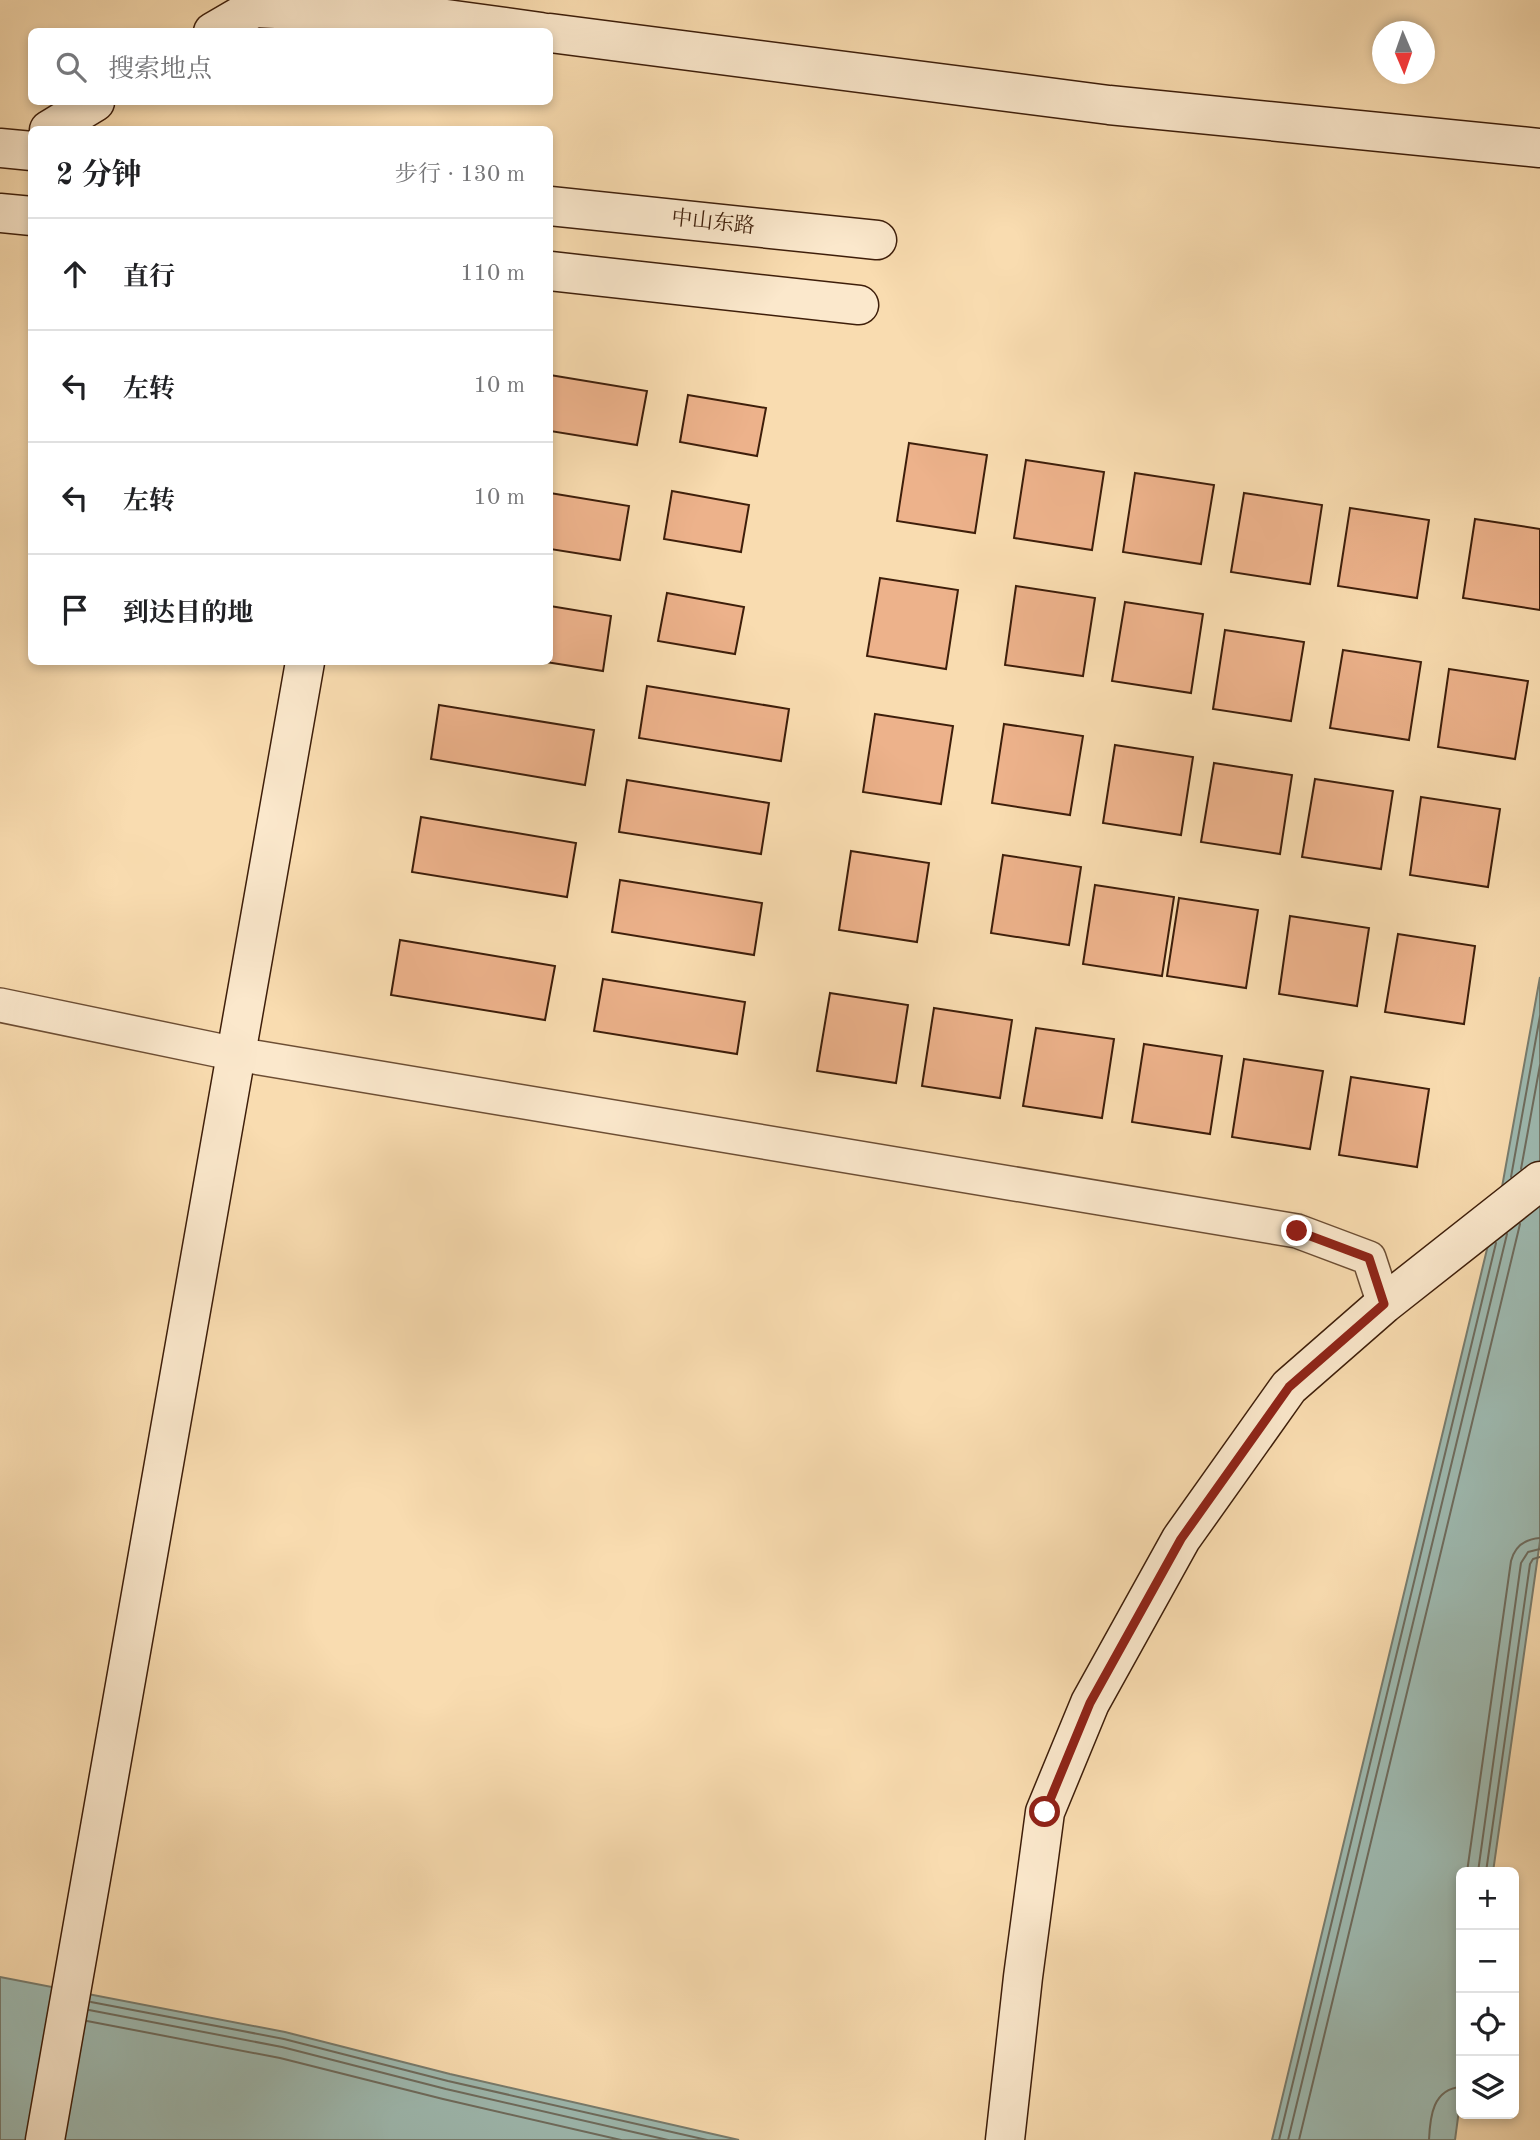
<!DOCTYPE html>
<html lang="zh">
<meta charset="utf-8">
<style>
body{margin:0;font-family:"Old Standard TT","Noto Serif SC",serif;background:#f2f2f2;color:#202124}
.controls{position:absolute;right:21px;bottom:21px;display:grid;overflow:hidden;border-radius:10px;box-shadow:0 4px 10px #0003}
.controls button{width:63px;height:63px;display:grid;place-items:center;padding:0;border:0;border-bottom:2px solid #e0e0e0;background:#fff;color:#202124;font:35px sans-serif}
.compass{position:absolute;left:1372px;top:21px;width:63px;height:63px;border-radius:50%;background:#fff;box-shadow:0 4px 10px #0003;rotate:178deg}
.stop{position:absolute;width:21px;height:21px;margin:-16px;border:5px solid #8f2418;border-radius:50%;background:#fff}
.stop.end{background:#8f2418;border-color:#fff;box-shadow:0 2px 7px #0008}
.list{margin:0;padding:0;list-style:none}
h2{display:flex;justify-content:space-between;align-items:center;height:91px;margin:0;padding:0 28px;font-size:30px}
h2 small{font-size:23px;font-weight:400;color:#757577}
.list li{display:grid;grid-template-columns:46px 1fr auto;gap:21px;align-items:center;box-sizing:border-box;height:112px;padding:0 28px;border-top:2px solid #e0e0e0}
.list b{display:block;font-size:26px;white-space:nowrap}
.list em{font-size:23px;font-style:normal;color:#757577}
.icon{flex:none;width:38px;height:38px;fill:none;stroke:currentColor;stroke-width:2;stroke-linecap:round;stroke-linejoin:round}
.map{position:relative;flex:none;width:1540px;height:2140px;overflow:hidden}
.search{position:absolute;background:#fff;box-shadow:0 4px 10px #0003;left:28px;top:28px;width:525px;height:77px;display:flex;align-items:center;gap:18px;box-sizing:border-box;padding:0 24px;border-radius:10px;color:#757577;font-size:26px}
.panel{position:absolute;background:#fff;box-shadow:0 4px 10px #0003;left:28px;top:126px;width:525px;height:539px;border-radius:10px}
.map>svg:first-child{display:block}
.water{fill:#9ebab1;stroke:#787c6e;stroke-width:2}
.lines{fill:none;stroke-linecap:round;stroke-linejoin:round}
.shore{stroke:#6e6c5e;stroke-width:2}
.building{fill:#edb28b;stroke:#3e1e0a;stroke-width:2}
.street-casing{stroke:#6d4e34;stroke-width:36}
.secondary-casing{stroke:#3e1e0a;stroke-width:41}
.street{stroke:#fbe8cc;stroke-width:33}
.secondary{stroke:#fbe8cc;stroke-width:38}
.route{stroke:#8f2418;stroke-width:9}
.labels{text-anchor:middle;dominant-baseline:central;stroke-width:5;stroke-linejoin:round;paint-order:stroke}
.street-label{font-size:21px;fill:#3e1e0a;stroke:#fbe8cc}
</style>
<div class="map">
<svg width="1540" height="2140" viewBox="0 0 1540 2140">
<rect width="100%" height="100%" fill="#f9dcb0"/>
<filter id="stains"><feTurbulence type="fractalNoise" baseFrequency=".00286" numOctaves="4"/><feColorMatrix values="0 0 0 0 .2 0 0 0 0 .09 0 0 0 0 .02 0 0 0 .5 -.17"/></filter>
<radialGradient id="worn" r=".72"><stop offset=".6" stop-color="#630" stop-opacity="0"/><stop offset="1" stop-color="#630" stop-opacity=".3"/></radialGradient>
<g class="water">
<path d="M 1540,977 L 1540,1541 L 1493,1872 L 1461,1872 L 1461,2095 L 1455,2140 L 1272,2140 L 1502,1187 Z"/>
<path d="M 0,1977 L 285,2032 L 450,2074 L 739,2140 L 0,2140 Z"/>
</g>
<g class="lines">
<g class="shore">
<path d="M 1521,1169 L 1540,1065"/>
<path d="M 1511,1177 L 1540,1016"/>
<path d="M 1467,1872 L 1511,1561 C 1515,1546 1525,1539 1540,1538"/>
<path d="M 1478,1872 L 1521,1563 L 1528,1552 L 1540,1549"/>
<path d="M 1486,1872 L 1530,1564 L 1533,1559 L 1540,1557"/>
<path d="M 91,2002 L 284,2039 L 448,2081 L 707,2140"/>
<path d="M 89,2010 L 282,2047 L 446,2089 L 668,2140"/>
<path d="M 87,2021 L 280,2058 L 443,2099 L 621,2140"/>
<path d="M 1279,2140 L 1496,1243"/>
<path d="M 1288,2140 L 1507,1234"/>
<path d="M 1299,2140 L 1520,1224"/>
<path d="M 1429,2140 C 1430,2116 1433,2089 1461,2087"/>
</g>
</g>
<g class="building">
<path d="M 550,375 L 647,391 L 637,445 L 550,431 Z"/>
<path d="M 688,395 L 766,408 L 757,456 L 680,442 Z"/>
<path d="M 909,443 L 987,455 L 975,533 L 897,521 Z"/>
<path d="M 1026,460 L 1104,472 L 1092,550 L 1014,538 Z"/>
<path d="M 1135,473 L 1214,485 L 1201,564 L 1123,552 Z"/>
<path d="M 672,491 L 749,505 L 741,552 L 664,539 Z"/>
<path d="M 550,493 L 629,506 L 620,560 L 550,549 Z"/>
<path d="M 1244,493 L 1322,505 L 1310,584 L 1231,572 Z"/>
<path d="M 1350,508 L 1429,520 L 1417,598 L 1338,586 Z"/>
<path d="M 1475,519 L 1540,529 L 1540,610 L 1463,598 Z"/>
<path d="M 880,578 L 958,590 L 946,669 L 867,656 Z"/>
<path d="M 1016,586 L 1095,598 L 1083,676 L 1005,665 Z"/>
<path d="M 667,593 L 744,607 L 735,654 L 658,641 Z"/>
<path d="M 1125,602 L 1203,614 L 1191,693 L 1112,681 Z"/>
<path d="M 550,606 L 611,616 L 603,671 L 546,662 L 550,662 Z"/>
<path d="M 1225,630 L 1304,642 L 1291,721 L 1213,709 Z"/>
<path d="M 1343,650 L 1421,662 L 1409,740 L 1330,728 Z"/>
<path d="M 1449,669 L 1528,681 L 1515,759 L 1438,747 Z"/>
<path d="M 647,686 L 789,709 L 781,761 L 639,738 Z"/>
<path d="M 439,705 L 594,730 L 585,785 L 431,759 Z"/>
<path d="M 875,714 L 953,726 L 941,804 L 863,792 Z"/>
<path d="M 1004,724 L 1083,736 L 1070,815 L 992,803 Z"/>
<path d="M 1115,745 L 1193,757 L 1181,835 L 1103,823 Z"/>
<path d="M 1214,763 L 1292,775 L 1280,854 L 1201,842 Z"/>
<path d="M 1315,779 L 1393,791 L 1381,869 L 1302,857 Z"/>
<path d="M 627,780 L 769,803 L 761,854 L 619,832 Z"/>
<path d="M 1421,797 L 1500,809 L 1488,887 L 1410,875 Z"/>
<path d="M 421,817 L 576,843 L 567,897 L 412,872 Z"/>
<path d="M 851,851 L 929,863 L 917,942 L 839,930 Z"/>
<path d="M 1003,855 L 1081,867 L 1069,945 L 991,933 Z"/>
<path d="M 620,880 L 762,903 L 754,955 L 612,932 Z"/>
<path d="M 1095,885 L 1174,897 L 1162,976 L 1083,964 Z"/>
<path d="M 1179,898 L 1258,910 L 1246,988 L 1167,976 Z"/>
<path d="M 1290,916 L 1369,928 L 1357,1006 L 1279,994 Z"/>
<path d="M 1398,934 L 1475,946 L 1464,1024 L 1385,1012 Z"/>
<path d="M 400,940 L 555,966 L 545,1020 L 391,995 Z"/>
<path d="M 603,979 L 745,1002 L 737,1054 L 594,1031 Z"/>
<path d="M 830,993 L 908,1005 L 896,1083 L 817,1071 Z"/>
<path d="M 934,1008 L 1012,1020 L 1000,1098 L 922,1086 Z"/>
<path d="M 1036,1028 L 1114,1039 L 1102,1118 L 1023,1106 Z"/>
<path d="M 1144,1044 L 1222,1056 L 1210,1134 L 1132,1122 Z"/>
<path d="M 1244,1059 L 1323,1071 L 1310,1149 L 1232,1137 Z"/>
<path d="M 1351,1077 L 1429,1089 L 1417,1167 L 1339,1155 Z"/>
</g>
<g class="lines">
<g class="street-casing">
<path id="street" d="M 0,1005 L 236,1054 L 1297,1231 L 1369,1258 L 1384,1304"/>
</g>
<g class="secondary-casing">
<g id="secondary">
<path d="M 213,32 L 254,8 L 424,16 L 541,32"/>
<path d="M 550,33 L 1109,105 L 1540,148"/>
<path d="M 49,130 L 95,102"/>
<path d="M 0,148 L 32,151"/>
<path d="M 550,206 L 877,240"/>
<path d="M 0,213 L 32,216"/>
<path d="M 550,271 L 859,305"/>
<path d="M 45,2140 L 305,662"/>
<path d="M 1005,2140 L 1023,1977 L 1045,1812 L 1090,1703 L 1181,1539 L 1289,1387 L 1384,1304 L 1540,1181"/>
</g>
</g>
<use href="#street" class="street"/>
<use href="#secondary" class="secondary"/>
</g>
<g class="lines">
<path class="route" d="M 1045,1812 L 1090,1703 L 1181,1539 L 1289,1387 L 1384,1304 L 1369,1258 L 1297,1231"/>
</g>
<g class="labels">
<g class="street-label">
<text transform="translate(713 223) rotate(6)">中山东路</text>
</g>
</g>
<rect width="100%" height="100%" filter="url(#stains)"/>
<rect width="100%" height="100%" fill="url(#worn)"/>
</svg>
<div class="controls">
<button>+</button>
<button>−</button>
<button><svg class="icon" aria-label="locate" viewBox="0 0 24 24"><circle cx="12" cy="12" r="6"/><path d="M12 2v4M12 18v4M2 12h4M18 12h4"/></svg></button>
<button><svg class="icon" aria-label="layers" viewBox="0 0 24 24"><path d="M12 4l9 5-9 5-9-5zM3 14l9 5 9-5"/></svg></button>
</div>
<svg class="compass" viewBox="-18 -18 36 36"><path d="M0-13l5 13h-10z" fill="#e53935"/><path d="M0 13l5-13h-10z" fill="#757577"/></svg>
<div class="stop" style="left:1045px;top:1812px"></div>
<div class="stop end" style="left:1297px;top:1231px"></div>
<div class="search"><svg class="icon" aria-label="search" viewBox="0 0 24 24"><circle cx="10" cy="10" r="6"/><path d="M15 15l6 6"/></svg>搜索地点</div>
<section class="panel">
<h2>2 分钟<small>步行 · 130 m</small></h2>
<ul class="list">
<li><svg class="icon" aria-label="ahead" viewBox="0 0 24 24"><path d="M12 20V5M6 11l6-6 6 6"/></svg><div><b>直行</b></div><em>110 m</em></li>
<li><svg class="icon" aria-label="left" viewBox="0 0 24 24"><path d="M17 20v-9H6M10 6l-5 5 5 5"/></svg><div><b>左转</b></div><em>10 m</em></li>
<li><svg class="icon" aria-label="left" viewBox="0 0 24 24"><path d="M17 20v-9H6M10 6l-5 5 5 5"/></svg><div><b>左转</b></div><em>10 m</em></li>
<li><svg class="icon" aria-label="arrive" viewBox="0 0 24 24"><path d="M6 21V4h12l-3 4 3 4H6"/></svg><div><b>到达目的地</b></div></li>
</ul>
</section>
</div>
